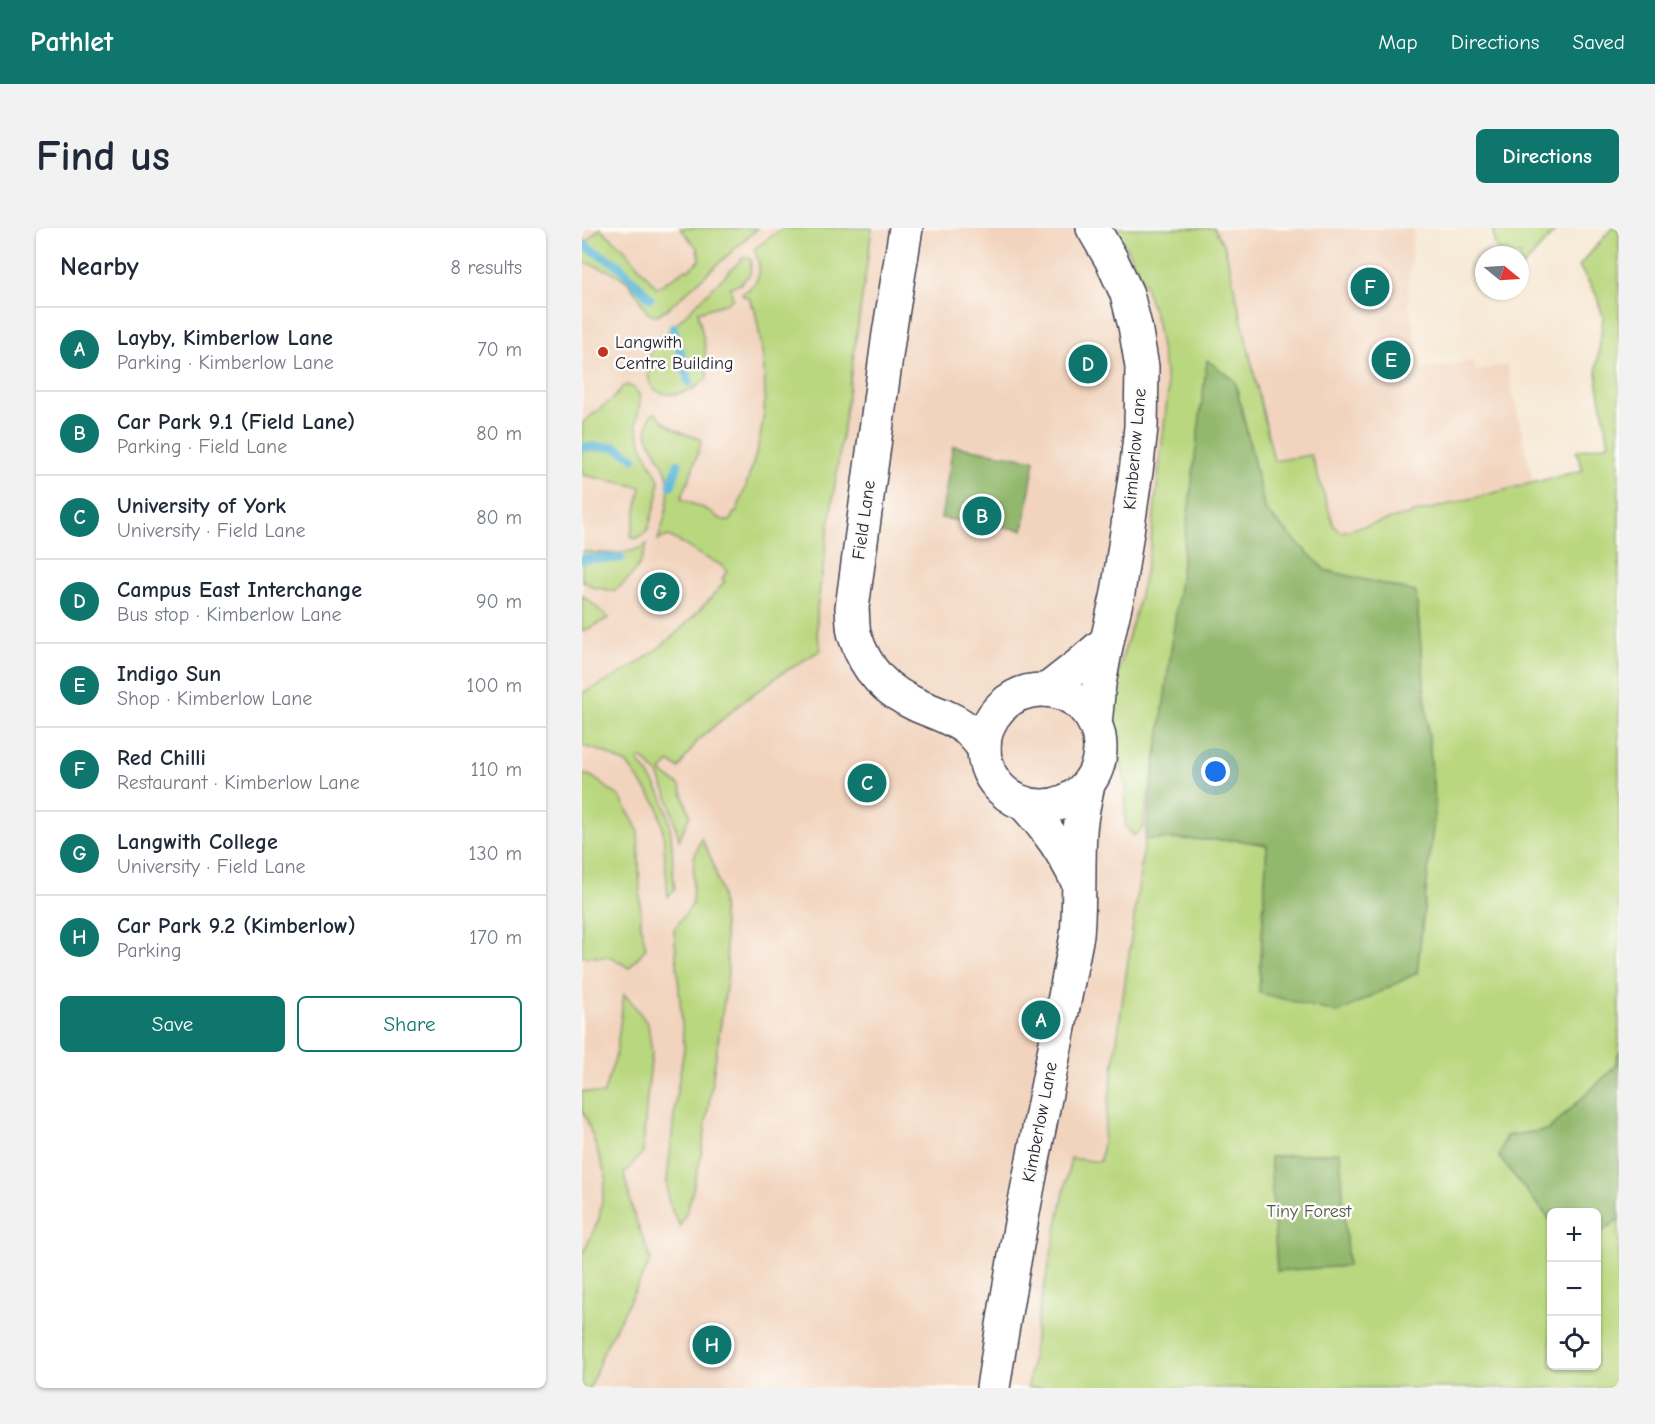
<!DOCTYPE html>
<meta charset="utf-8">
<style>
body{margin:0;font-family:"Comic Neue",sans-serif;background:#f2f2f3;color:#1f2937}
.controls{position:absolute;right:18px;bottom:18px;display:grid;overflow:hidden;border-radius:9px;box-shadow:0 2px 4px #0004}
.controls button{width:54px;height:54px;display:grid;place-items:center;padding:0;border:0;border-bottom:2px solid #e0e1e3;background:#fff;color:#1f2937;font:30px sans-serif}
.compass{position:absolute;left:893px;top:18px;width:54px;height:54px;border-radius:50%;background:#fff;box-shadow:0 2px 4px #0004;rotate:108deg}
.you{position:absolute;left:634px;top:544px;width:21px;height:21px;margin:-15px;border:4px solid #fff;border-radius:50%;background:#1a73e8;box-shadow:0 0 0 9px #1a73e833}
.badge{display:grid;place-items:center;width:39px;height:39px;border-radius:50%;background:#0f766e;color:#fff;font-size:20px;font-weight:700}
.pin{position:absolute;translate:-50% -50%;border:3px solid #fff;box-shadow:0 2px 6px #0006}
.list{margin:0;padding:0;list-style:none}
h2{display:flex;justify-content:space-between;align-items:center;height:78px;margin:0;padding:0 24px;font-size:26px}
h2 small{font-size:20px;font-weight:400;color:#747a83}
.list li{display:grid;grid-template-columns:39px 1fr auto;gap:18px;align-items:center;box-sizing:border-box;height:84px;padding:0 24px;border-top:2px solid #e0e1e3}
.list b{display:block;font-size:22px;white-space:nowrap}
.list p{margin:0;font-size:20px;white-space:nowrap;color:#747a83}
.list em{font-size:20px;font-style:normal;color:#747a83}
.actions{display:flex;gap:12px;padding:18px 24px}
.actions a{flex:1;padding:14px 0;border:2px solid #0f766e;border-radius:9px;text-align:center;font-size:21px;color:#0f766e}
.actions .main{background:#0f766e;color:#fff}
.icon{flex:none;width:33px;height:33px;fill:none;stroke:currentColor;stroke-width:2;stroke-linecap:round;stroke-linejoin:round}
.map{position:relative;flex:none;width:1037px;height:1160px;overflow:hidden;border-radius:9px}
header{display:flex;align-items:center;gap:36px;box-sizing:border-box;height:84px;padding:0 30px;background:#0f766e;color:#fff}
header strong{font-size:28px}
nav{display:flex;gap:33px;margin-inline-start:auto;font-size:21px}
.intro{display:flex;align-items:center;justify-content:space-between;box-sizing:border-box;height:144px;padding:0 36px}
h1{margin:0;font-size:42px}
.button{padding:15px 27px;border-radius:9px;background:#0f766e;color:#fff;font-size:21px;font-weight:700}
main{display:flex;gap:36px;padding:0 36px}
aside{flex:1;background:#fff;border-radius:9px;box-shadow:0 2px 4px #0004}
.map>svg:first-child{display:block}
.built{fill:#f2d4be}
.green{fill:#b9d77e;stroke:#6e7c5c;stroke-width:1.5}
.forest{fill:#92b86d;stroke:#5a6d54;stroke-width:1.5}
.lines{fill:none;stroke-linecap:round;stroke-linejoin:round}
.stream{stroke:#59b6d7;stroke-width:9}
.minor-casing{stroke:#424052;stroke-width:36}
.minor{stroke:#fff;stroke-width:33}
.poi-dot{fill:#c8321e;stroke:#fdfcf7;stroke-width:2}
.labels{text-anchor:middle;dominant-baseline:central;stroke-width:5;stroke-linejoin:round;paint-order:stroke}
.poi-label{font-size:18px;fill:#22223b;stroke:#fdfcf7;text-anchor:start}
.street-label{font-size:18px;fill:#22223b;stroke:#fdfcf7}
.park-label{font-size:18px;fill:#4f584f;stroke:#fdfcf7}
</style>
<header>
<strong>Pathlet</strong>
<nav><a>Map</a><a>Directions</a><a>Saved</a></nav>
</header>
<div class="intro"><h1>Find us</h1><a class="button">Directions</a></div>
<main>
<aside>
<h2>Nearby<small>8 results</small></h2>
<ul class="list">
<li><span class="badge">A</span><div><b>Layby, Kimberlow Lane</b><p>Parking · Kimberlow Lane</p></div><em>70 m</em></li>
<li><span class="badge">B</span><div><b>Car Park 9.1 (Field Lane)</b><p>Parking · Field Lane</p></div><em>80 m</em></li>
<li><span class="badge">C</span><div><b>University of York</b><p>University · Field Lane</p></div><em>80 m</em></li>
<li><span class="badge">D</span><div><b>Campus East Interchange</b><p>Bus stop · Kimberlow Lane</p></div><em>90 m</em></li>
<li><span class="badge">E</span><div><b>Indigo Sun</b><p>Shop · Kimberlow Lane</p></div><em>100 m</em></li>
<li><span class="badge">F</span><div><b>Red Chilli</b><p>Restaurant · Kimberlow Lane</p></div><em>110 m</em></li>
<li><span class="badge">G</span><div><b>Langwith College</b><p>University · Field Lane</p></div><em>130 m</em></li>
<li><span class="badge">H</span><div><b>Car Park 9.2 (Kimberlow)</b><p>Parking</p></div><em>170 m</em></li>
</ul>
<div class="actions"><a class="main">Save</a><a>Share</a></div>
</aside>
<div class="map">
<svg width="1037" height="1160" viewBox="0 0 1037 1160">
<rect width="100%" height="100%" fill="#fdfcf7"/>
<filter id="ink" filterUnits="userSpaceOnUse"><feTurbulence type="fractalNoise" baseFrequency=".0167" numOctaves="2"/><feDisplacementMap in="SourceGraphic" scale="12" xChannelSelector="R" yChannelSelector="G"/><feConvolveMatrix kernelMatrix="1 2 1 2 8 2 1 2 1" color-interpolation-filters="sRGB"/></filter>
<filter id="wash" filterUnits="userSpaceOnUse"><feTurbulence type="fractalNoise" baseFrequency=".008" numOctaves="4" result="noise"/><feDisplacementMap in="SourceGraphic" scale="24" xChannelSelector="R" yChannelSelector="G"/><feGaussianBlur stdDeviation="1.35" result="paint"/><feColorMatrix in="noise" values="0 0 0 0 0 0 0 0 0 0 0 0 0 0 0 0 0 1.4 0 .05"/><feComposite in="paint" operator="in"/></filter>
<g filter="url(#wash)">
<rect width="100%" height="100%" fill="#f6e7d2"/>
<path class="built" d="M 0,0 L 832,0 L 826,54 L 827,77 L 840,142 L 891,133 L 894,143 L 925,137 L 951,255 L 759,304 L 752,298 L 729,227 L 692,234 L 643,21 L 518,934 L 792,1160 L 0,1160 Z"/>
<g class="green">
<path d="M 18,0 L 42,21 L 75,60 L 104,41 L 106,42 L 118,32 L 118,28 L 115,23 L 117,22 L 98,0 L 176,0 L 88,79 L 75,87 L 69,87 L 65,84 C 60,76 56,67 50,59 C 40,45 16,38 0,34 L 0,11 L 5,14 Z"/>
<path d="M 201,0 L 290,0 L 235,381 L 235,404 L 239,422 L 199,446 L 159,475 L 115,513 L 97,540 L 87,534 L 79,544 L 98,558 L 108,587 L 97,612 L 88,575 L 76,546 L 60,530 L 56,533 C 80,562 88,580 90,618 C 91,632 90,647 93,661 L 86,669 L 81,602 L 76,578 L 46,537 L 22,524 L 0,518 L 0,465 C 58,441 103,403 143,353 L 140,351 L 145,343 C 139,335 132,334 124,330 C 111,324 101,314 86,308 L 76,312 C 82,293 89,271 86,251 C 83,227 54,212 70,186 L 74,185 C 85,200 103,206 120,212 L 109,246 L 99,271 C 107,275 119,278 127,283 C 134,288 138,293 149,293 L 151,285 L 154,285 C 166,253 179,218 182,183 C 185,147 180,113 172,78 L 169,78 C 169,72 168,68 161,68 L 160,65 C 181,55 180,39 172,21 Z"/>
<path d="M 533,0 L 632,0 L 643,19 L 692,233 L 729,227 L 752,298 L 759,304 L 1001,242 L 994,223 L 1027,216 L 1016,157 L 1015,139 L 1021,89 L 1014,66 L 997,38 L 1030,0 L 1037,0 L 1037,824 L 1032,840 L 966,902 L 924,908 L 917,929 L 969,993 L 969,1138 L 1014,1138 L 1015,1007 L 1037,991 L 1037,1160 L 446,1160 L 456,1089 L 489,930 L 518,934 L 563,611 L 655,612 L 685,617 L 677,765 L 835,745 L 853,580 L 834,364 L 743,343 L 683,282 L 653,153 L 589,423 L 579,499 L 561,600 L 552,608 L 543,597 L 544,557 L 530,491 L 534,451 L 555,380 L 568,322 L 586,163 L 575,95 L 563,57 L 544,19 Z"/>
<path d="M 911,0 L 976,0 L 938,42 L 938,27 L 919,27 L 912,16 Z"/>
<path d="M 162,29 L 169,31 L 168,46 L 158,56 L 148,59 L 151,71 L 145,75 L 116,84 L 123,119 L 125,150 C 121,153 118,157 114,159 C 96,169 67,172 66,145 C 65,139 66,132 68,126 C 72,119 78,113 83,107 Z"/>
<path d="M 45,157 L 52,160 L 57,166 L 58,175 L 54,196 L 60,218 L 77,252 L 76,267 L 66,301 L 59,308 L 53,311 L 49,308 L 59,259 L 0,247 L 0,195 L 34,168 L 40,159 Z"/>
<path d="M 65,316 C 59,338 50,350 32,363 L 11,359 L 0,352 L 0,323 C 20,326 48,328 65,316 Z"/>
<path d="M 0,367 L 27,390 L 0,404 Z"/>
<path d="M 0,546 L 9,548 L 38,569 L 56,602 L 59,698 L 64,720 L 47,740 L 29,729 L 0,729 Z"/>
<path d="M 119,610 L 130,632 L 139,664 L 146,746 L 119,929 L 106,980 L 98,998 L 91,985 L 86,971 L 85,953 L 94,871 L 102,820 L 92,701 L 110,677 L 112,630 Z"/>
<path d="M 42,766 L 51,776 L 66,796 L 70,825 L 64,878 L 61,924 L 42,946 L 51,984 L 69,1032 L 22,1122 L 8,1160 L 0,1160 L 0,1028 L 17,991 L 24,949 L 4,889 L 0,883 L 0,863 L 21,867 L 34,827 Z"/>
</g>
<g class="forest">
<path d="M 625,132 L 653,153 L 683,282 L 743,342 L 834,364 L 853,580 L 835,745 L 756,785 L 677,765 L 685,617 L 655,612 L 563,611 L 589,423 Z"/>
<path d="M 371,218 L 453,232 L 441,302 L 359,290 Z"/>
<path d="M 1037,824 L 1037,991 L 1015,1007 L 1014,984 L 969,984 L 969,993 L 917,929 L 924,908 L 966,902 L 1032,840 Z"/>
<path d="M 758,924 L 766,1038 L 695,1043 L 688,929 Z"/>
</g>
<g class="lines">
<g class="stream">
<path d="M 0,16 L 36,37 L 68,70"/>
<path d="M 91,99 L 107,154"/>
<path d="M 0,219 L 34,219 L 52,230"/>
<path d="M 89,257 L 96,236"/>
<path d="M 0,331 L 39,330"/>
</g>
</g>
</g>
<g filter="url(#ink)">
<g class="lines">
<g class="minor-casing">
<g id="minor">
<path d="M 324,0 L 307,106 L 270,380 C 271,389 270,400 273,408 C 284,443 304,463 337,478 C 354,485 371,490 386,502 C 392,507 397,514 402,520"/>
<path d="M 511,0 L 529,31 L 545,66 L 553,98 L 560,139 L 559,199 L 555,236 L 536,365 L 525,413 L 517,456 L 513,496"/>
<path d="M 465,462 L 497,437 L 525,413"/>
<circle cx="460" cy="520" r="58"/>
<path d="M 443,577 C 467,603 480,622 496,654"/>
<path d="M 411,1160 C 434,1008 466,858 495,707 C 498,672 496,638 498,603 C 499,587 503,572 506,556"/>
</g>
</g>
<use href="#minor" class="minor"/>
</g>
</g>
<circle class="poi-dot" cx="21" cy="124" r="6"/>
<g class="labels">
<g class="poi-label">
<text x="33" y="114">Langwith<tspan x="33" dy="21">Centre Building</tspan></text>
</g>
<g class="street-label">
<text transform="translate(553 221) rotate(-85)">Kimberlow Lane</text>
<text transform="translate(282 292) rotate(-82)">Field Lane</text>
<text transform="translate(458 894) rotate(-79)">Kimberlow Lane</text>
</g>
<g class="park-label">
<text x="727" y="983">Tiny Forest</text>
</g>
</g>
</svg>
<div class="controls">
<button>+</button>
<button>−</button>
<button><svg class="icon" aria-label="locate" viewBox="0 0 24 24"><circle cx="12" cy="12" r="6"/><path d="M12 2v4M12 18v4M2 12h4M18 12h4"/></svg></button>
</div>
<svg class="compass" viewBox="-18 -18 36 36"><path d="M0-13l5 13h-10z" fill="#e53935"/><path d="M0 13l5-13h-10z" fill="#747a83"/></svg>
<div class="you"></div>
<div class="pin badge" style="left:459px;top:792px">A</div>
<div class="pin badge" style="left:400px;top:288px">B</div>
<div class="pin badge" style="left:285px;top:555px">C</div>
<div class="pin badge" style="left:506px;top:136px">D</div>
<div class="pin badge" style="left:809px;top:132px">E</div>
<div class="pin badge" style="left:788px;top:59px">F</div>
<div class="pin badge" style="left:78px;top:364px">G</div>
<div class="pin badge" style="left:130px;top:1117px">H</div>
</div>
</main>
